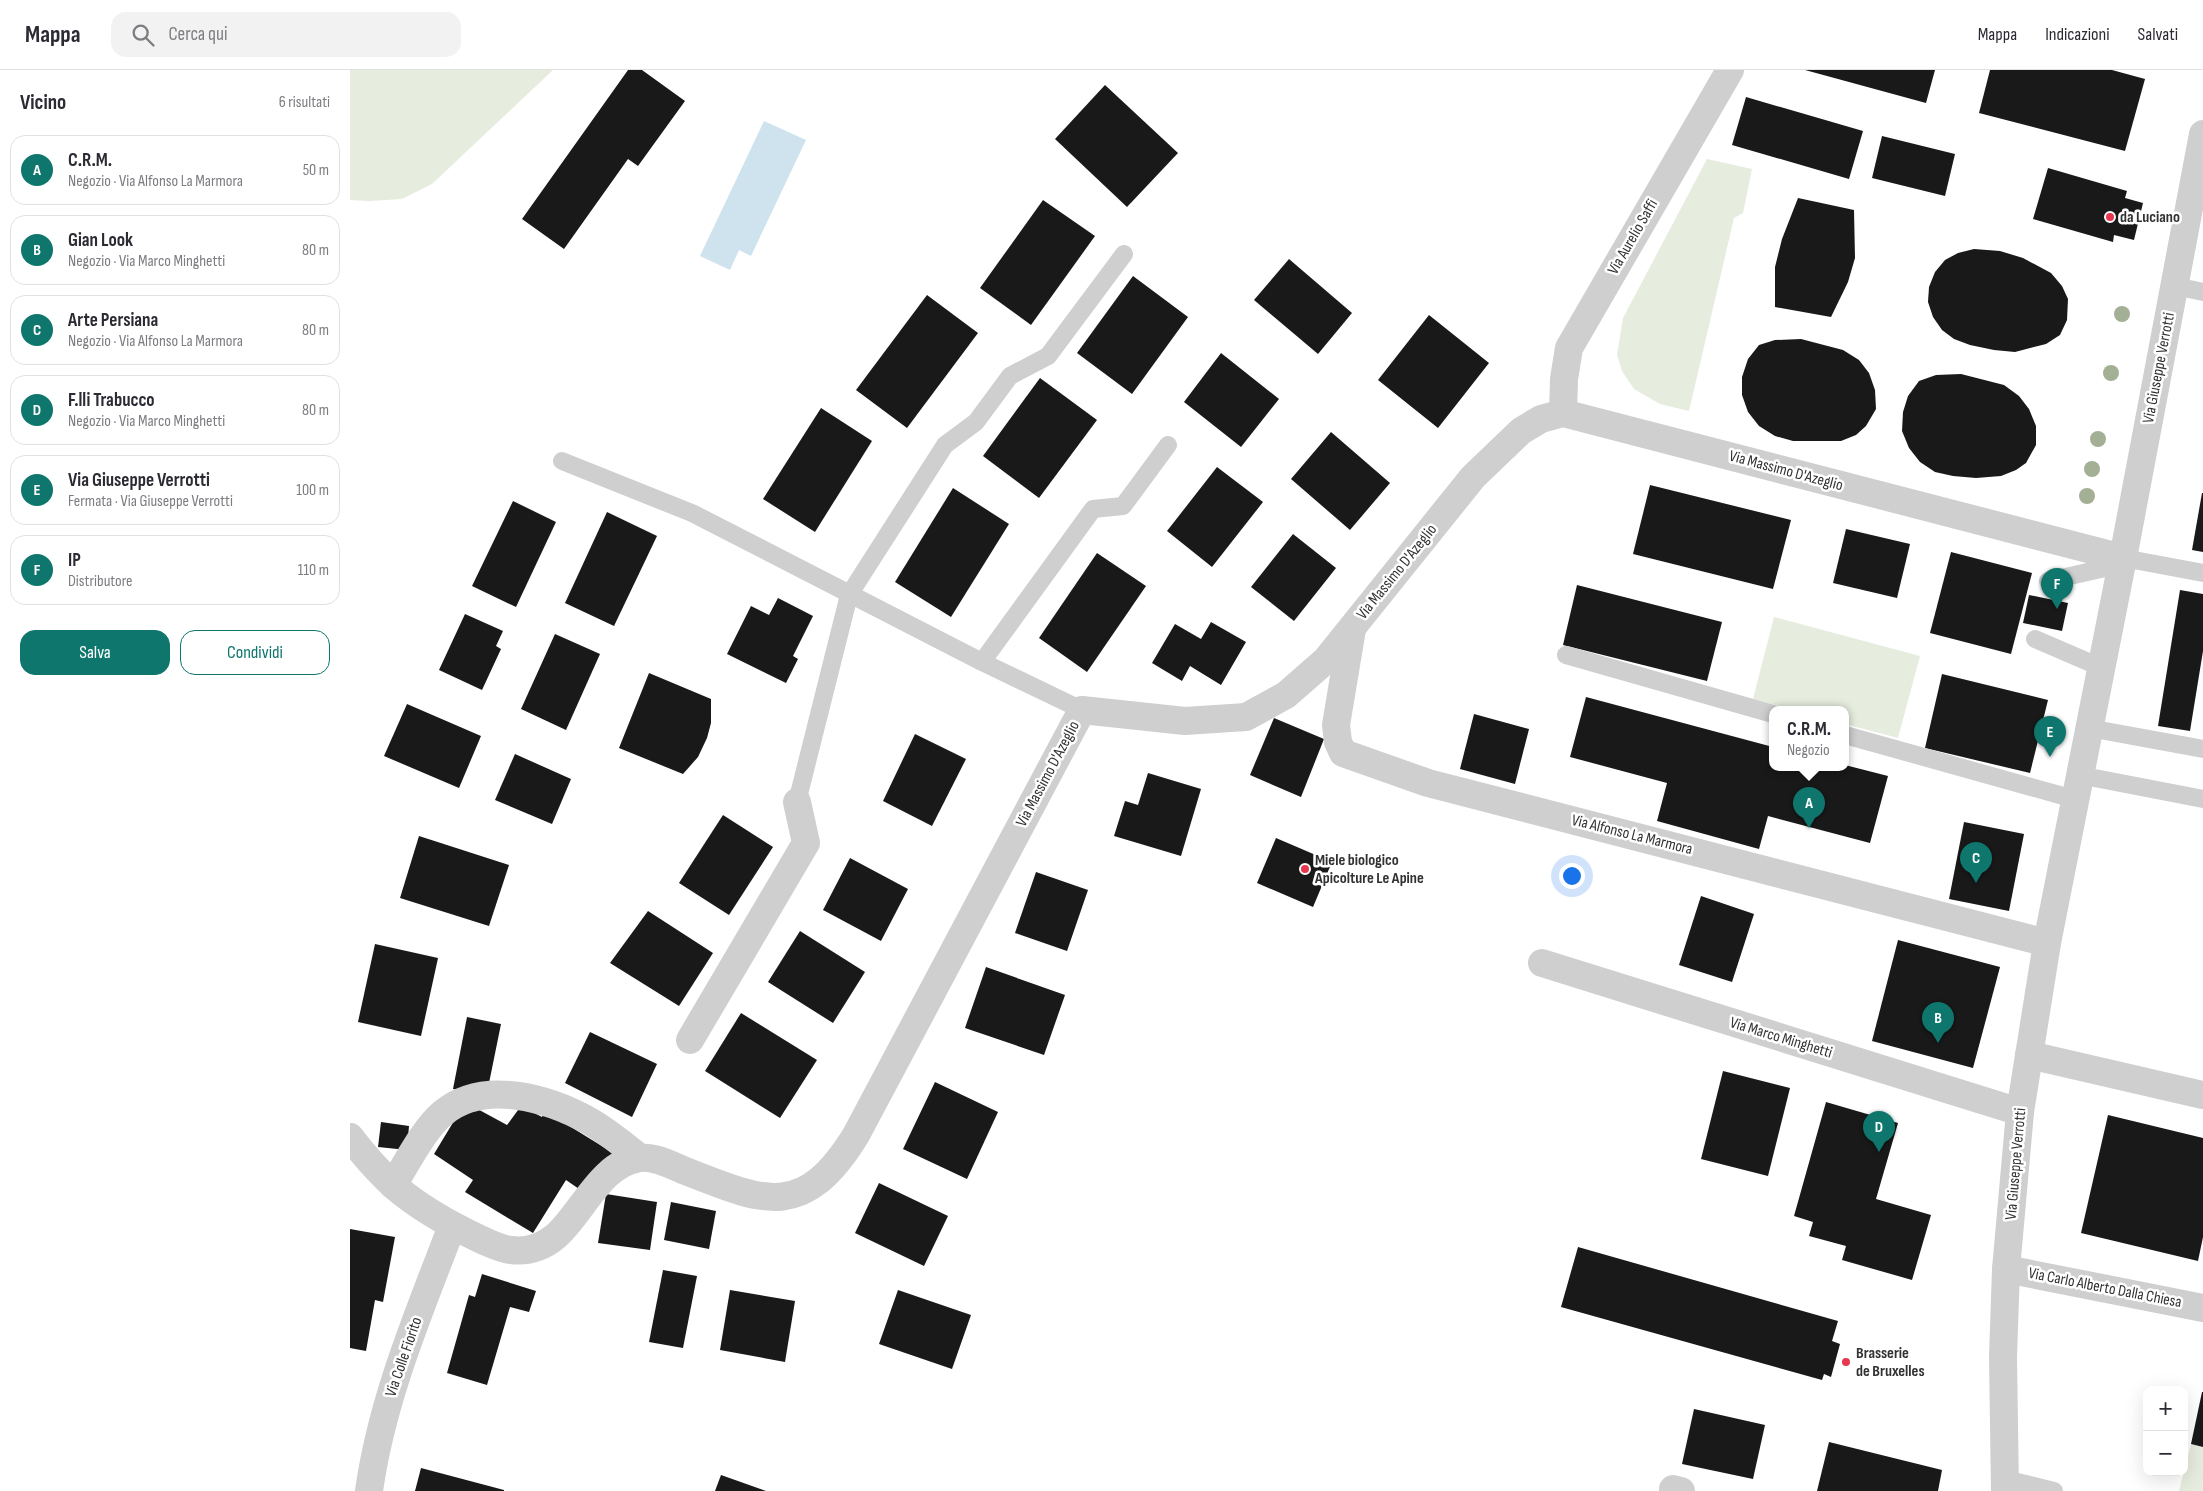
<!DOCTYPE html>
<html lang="it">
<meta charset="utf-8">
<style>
body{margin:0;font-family:"Sofia Sans Condensed",sans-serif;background:#f2f2f3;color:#2b2b33}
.controls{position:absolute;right:15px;bottom:15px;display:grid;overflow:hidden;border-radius:10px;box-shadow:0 5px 20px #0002}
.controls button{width:45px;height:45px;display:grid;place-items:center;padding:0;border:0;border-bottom:1px solid #e1e1e2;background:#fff;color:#2b2b33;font:25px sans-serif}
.you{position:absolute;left:1221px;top:805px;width:18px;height:18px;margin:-12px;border:4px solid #fff;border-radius:50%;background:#1a73e8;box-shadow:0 0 0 8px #1a73e833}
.badge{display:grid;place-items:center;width:32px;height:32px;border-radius:50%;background:#0f766e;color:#fff;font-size:16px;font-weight:700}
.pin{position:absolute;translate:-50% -41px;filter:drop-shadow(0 1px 2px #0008)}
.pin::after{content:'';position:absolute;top:26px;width:18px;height:15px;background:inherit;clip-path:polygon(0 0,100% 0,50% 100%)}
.popup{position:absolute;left:1419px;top:636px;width:80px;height:65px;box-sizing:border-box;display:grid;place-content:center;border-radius:10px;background:#fff;filter:drop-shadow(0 1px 4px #0005);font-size:16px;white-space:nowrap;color:#7c7c81}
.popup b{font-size:19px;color:#2b2b33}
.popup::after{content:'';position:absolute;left:50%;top:100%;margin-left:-10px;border:10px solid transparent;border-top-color:#fff}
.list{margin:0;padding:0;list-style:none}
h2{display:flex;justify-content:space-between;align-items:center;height:65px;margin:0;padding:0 20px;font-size:21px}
h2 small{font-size:16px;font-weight:400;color:#7c7c81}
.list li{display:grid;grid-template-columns:32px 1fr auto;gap:15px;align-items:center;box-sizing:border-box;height:70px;margin:0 10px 10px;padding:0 10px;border:1px solid #e1e1e2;border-radius:15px}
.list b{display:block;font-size:19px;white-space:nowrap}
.list p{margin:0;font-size:16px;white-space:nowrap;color:#7c7c81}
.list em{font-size:16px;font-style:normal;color:#7c7c81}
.actions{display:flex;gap:10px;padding:15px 20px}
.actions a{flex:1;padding:11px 0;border:1px solid #0f766e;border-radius:15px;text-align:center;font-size:18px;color:#0f766e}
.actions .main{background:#0f766e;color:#fff}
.icon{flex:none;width:28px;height:28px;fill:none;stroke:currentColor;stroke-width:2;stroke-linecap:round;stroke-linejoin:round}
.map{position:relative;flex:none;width:1853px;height:1421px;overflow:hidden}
header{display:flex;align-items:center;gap:30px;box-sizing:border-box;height:70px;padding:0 25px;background:#fff;border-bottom:1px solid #e1e1e2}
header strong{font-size:24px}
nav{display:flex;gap:28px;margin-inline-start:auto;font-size:18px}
.search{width:350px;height:45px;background:#f2f2f3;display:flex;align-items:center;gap:12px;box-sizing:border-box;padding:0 18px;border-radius:15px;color:#7c7c81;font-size:19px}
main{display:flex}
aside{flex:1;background:#fff}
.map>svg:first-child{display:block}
.green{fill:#e6ecde}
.water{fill:#cee3ee}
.building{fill:#191919}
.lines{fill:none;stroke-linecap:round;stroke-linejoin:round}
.service{stroke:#cfcfcf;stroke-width:18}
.minor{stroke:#cfcfcf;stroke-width:28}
.tertiary{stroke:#cfcfcf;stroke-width:28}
.tree{fill:#a3b095}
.poi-dot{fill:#e6374e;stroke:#fff;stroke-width:2}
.labels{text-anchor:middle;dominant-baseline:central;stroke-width:5;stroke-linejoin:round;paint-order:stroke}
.poi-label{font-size:16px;font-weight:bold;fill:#323232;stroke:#fff;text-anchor:start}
.street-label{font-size:16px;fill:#323232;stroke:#fff}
</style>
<header>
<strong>Mappa</strong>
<div class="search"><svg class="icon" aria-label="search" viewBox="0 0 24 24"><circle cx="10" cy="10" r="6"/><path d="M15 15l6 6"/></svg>Cerca qui</div>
<nav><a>Mappa</a><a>Indicazioni</a><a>Salvati</a></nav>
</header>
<main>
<aside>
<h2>Vicino<small>6 risultati</small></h2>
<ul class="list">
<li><span class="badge">A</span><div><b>C.R.M.</b><p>Negozio · Via Alfonso La Marmora</p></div><em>50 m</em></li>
<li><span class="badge">B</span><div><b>Gian Look</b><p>Negozio · Via Marco Minghetti</p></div><em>80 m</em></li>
<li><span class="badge">C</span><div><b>Arte Persiana</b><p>Negozio · Via Alfonso La Marmora</p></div><em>80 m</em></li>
<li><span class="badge">D</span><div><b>F.lli Trabucco</b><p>Negozio · Via Marco Minghetti</p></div><em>80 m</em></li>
<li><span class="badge">E</span><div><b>Via Giuseppe Verrotti</b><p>Fermata · Via Giuseppe Verrotti</p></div><em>100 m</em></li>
<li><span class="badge">F</span><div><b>IP</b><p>Distributore</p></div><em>110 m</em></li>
</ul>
<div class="actions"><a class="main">Salva</a><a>Condividi</a></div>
</aside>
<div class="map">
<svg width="1853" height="1421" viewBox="0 0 1853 1421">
<rect width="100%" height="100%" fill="#fff"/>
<g class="green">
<path d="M 0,0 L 203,0 L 82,114 L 52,129 L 19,131 L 0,130 Z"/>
<path d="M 1357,89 L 1402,99 L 1393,143 L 1384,148 L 1339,341 L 1310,334 L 1284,319 L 1272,301 L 1267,285 L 1273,248 Z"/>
<path d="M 1424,547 L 1570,586 L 1548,668 L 1495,654 L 1495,639 L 1440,639 L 1403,629 Z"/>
<path d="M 1841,1374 L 1853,1377 L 1853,1421 L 1829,1421 Z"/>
</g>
<path class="water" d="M 414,51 L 456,70 L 401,186 L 389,180 L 380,200 L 350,186 Z"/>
<g class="building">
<path d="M 278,0 L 292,0 L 335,31 L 288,96 L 278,89 L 214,179 L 172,149 Z"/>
<path d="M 1455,0 L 1585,0 L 1576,33 Z"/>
<path d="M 1640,0 L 1762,0 L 1795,9 L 1775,81 L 1629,43 Z"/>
<path d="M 755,15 L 828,83 L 777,137 L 705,69 Z"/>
<path d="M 1396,27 L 1513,61 L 1499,109 L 1382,75 Z"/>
<path d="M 1532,66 L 1605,84 L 1595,126 L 1522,108 Z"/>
<path d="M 1698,98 L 1777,121 L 1775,128 L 1793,133 L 1784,170 L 1764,165 L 1763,172 L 1683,149 Z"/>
<path d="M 1448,128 L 1504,140 L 1505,188 L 1498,212 L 1481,247 L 1425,237 L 1425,197 L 1432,169 Z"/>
<path d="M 693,130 L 745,166 L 681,255 L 630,218 Z"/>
<path d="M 1624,179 L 1650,181 L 1673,188 L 1701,203 L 1712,216 L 1718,229 L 1717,250 L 1710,265 L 1696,274 L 1665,282 L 1644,280 L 1620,275 L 1604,269 L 1592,260 L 1583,247 L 1578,232 L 1579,217 L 1585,202 L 1595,190 L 1608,183 Z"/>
<path d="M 939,189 L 1002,243 L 968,284 L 904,230 Z"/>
<path d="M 783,206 L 838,247 L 782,324 L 727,283 Z"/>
<path d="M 577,225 L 628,263 L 557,358 L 506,320 Z"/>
<path d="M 1079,245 L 1139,293 L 1088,358 L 1028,310 Z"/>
<path d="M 1451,269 L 1493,280 L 1509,290 L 1519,303 L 1525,320 L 1526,339 L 1516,356 L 1506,365 L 1491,371 L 1443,371 L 1425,366 L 1409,356 L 1398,342 L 1392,325 L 1392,307 L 1398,289 L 1409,275 L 1425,270 Z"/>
<path d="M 871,283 L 929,329 L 891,377 L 834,332 Z"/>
<path d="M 1611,304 L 1654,315 L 1669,326 L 1679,339 L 1686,356 L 1686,375 L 1676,393 L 1666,400 L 1651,406 L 1626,408 L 1603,406 L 1585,402 L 1570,392 L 1559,378 L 1552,361 L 1553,342 L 1558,326 L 1569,311 L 1586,305 Z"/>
<path d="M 690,308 L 747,350 L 689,428 L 633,386 Z"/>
<path d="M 471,338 L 522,371 L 465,462 L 413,429 Z"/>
<path d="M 981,362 L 1040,413 L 1000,460 L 941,409 Z"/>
<path d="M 867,397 L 913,432 L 862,497 L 817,461 Z"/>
<path d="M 1300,415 L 1441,450 L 1423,519 L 1283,484 Z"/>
<path d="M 603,418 L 659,454 L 601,547 L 545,512 Z"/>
<path d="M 1852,423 L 1853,423 L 1853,482 L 1842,480 Z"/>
<path d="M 163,431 L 206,452 L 166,537 L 122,516 Z"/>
<path d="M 257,442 L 307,466 L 264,556 L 215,533 Z"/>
<path d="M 1496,459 L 1560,474 L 1547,528 L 1483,513 Z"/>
<path d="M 943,464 L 986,498 L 944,551 L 901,517 Z"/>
<path d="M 1601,482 L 1682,503 L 1661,584 L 1580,563 Z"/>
<path d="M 747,483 L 796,516 L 737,602 L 689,568 Z"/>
<path d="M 1227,515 L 1372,552 L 1357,611 L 1213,575 Z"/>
<path d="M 1830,520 L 1853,524 L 1853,581 L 1840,661 L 1808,656 Z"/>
<path d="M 1679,525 L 1718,533 L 1712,561 L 1673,553 Z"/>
<path d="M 428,528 L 463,546 L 443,586 L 448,589 L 436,613 L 377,584 L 401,536 L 419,545 Z"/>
<path d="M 115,544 L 153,561 L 146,576 L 151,579 L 132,620 L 89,600 Z"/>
<path d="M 861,552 L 896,572 L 871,615 L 840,596 L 832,611 L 802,593 L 825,554 L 851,569 Z"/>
<path d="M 205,564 L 250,584 L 216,660 L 171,639 Z"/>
<path d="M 299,603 L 361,629 L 361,653 L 357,668 L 348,687 L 333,704 L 269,678 Z"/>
<path d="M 1592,604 L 1698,630 L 1680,703 L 1575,678 Z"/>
<path d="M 1236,627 L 1423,677 L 1423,697 L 1495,697 L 1495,695 L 1538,706 L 1520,773 L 1418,746 L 1409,779 L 1307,751 L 1317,713 L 1220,687 Z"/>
<path d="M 57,634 L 131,666 L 109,718 L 34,686 Z"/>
<path d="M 1124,644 L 1179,659 L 1165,714 L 1110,699 Z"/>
<path d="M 924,648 L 974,669 L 951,727 L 900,705 Z"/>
<path d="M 565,664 L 616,689 L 582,756 L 533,731 Z"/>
<path d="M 165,684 L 221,709 L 202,754 L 145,730 Z"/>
<path d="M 798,703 L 851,719 L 831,786 L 764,766 L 775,731 L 788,735 Z"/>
<path d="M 373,745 L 423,777 L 379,845 L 329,813 Z"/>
<path d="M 1614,752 L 1674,764 L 1659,841 L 1599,829 Z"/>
<path d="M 69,766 L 159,795 L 139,856 L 50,828 Z"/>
<path d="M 926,768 L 982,792 L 963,837 L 907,813 Z"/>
<path d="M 500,788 L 558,819 L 531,871 L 473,840 Z"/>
<path d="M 686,802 L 738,820 L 717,881 L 665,863 Z"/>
<path d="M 1351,826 L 1404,844 L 1382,912 L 1329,895 Z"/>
<path d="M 298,841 L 363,883 L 329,936 L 260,893 Z"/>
<path d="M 450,861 L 515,902 L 483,953 L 418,912 Z"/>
<path d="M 1548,870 L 1650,897 L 1623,998 L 1522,971 Z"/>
<path d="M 25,874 L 88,888 L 71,966 L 8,952 Z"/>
<path d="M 636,897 L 715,925 L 694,985 L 615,958 Z"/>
<path d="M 391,943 L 467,990 L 430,1048 L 355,1001 Z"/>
<path d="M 117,947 L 151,954 L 138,1018 L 116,1021 L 103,1019 Z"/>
<path d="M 240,962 L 307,994 L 282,1047 L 215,1013 Z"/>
<path d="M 1373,1001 L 1440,1018 L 1418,1106 L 1351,1089 Z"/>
<path d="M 585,1012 L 648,1042 L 617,1109 L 553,1079 Z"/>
<path d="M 1476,1032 L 1548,1053 L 1526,1129 L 1581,1145 L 1562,1210 L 1492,1190 L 1496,1176 L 1459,1166 L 1463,1152 L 1444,1146 Z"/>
<path d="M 122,1036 L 157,1055 L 171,1036 L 192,1047 L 195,1041 L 268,1086 L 232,1121 L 216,1110 L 183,1163 L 115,1122 L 123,1110 L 84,1084 L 110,1041 Z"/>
<path d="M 1758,1045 L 1853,1068 L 1853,1167 L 1848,1191 L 1731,1163 Z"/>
<path d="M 31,1052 L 59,1056 L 57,1080 L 28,1077 Z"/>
<path d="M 529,1113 L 598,1146 L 574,1196 L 505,1163 Z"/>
<path d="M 256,1124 L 307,1132 L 300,1180 L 248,1173 Z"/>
<path d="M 321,1132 L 366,1141 L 359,1179 L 314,1170 Z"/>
<path d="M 0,1159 L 45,1167 L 33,1232 L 25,1230 L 16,1281 L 0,1278 Z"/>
<path d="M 1228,1177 L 1488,1251 L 1482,1271 L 1490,1274 L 1481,1307 L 1474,1304 L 1472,1310 L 1211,1237 Z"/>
<path d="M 313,1200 L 347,1206 L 333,1278 L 299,1272 Z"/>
<path d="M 132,1204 L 186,1221 L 179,1242 L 160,1237 L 137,1315 L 97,1303 L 119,1225 L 125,1227 Z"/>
<path d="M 380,1220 L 445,1231 L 435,1292 L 370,1280 Z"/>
<path d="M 548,1220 L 621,1245 L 602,1299 L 529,1274 Z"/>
<path d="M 1852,1322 L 1853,1322 L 1853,1377 L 1841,1374 Z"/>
<path d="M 1344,1339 L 1415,1355 L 1403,1409 L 1332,1394 Z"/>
<path d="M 1479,1372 L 1592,1400 L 1588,1421 L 1467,1421 Z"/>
<path d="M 71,1398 L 154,1420 L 154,1421 L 65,1421 Z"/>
<path d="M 371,1405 L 416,1421 L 365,1421 Z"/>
</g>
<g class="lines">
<g class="service">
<path d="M 1825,216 L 1853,222"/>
<path d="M 212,391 L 342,443 L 632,592 L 732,640"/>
<path d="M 1698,511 L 1755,498 L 1773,488 L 1853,503"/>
<path d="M 1685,569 L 1750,597"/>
<path d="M 1216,585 L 1423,644"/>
<path d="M 632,592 L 743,439 L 773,436 L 818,375"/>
<path d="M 1739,658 L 1853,679"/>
<path d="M 1495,665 L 1724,729"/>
<path d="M 1729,705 L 1853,729"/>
<path d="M 447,732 L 499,525 L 595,375 L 626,352 L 660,306 L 698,286 L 774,184"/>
<path d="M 1655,1409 L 1704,1421"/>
</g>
<g class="minor">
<path d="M 1213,343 L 1214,309 L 1219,278 L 1380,0"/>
<path d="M 1002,559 L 986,655 L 988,672 L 993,683 L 1078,713 L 1697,873"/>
<path d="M 1192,893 L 1670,1042"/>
<path d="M 340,970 L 456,773 L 447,732"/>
<path d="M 1679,985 L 1853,1025"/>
<path d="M 0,1067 C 13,1084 27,1100 43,1115 C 69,1138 100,1155 132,1170 C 141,1174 151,1179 161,1180 C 177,1182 193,1177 206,1166 C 233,1142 251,1093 290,1088 C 304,1086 321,1095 333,1100 C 414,1132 453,1151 506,1065 L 732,640 L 835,651 L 896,647 L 936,625 L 976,590 L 1123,407 L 1171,361 L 1191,349 L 1213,343 L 1773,488"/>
<path d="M 43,1115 C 57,1093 73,1060 93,1043 C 134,1009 199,1028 241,1052 C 258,1062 274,1075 290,1088"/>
<path d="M 1656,1199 L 1853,1238"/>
<path d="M 1323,1419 L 1331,1421"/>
<path d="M 19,1421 C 32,1328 69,1243 102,1156"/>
</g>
<path class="tertiary" d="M 1655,1421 L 1653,1287 L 1656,1199 L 1670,1042 L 1697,873 L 1773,488 L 1853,64"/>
</g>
<g class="tree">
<circle cx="1772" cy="244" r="8"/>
<circle cx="1761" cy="303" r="8"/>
<circle cx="1748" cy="369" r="8"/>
<circle cx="1742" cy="399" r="8"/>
<circle cx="1737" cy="426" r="8"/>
</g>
<g class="poi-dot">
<circle cx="1760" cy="147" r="5"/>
<circle cx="955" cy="799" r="5"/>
<circle cx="1496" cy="1292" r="5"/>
</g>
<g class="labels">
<g class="poi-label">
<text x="1770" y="147">da Luciano</text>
<text x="965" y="790">Miele biologico<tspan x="965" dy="18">Apicolture Le Apine</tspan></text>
<text x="1506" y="1283">Brasserie<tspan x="1506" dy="18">de Bruxelles</tspan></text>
</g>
<g class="street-label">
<text transform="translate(1283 167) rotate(-60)">Via Aurelio Saffi</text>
<text transform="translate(1809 298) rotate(-79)">Via Giuseppe Verrotti</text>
<text transform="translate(1436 401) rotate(15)">Via Massimo D'Azeglio</text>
<text transform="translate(1047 502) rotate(-51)">Via Massimo D'Azeglio</text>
<text transform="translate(698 704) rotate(-62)">Via Massimo D'Azeglio</text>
<text transform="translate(1282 765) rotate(14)">Via Alfonso La Marmora</text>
<text transform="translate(1431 968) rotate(17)">Via Marco Minghetti</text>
<text transform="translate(1666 1094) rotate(-85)">Via Giuseppe Verrotti</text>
<text transform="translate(1755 1218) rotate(11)">Via Carlo Alberto Dalla Chiesa</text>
<text transform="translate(54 1287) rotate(-71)">Via Colle Fiorito</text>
</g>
</g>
</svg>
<div class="controls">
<button>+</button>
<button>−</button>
</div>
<div class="you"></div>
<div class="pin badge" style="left:1459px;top:758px">A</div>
<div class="popup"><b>C.R.M.</b>Negozio</div>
<div class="pin badge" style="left:1588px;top:973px">B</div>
<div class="pin badge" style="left:1626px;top:813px">C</div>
<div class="pin badge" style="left:1529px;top:1082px">D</div>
<div class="pin badge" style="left:1700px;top:687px">E</div>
<div class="pin badge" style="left:1707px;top:539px">F</div>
</div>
</main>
